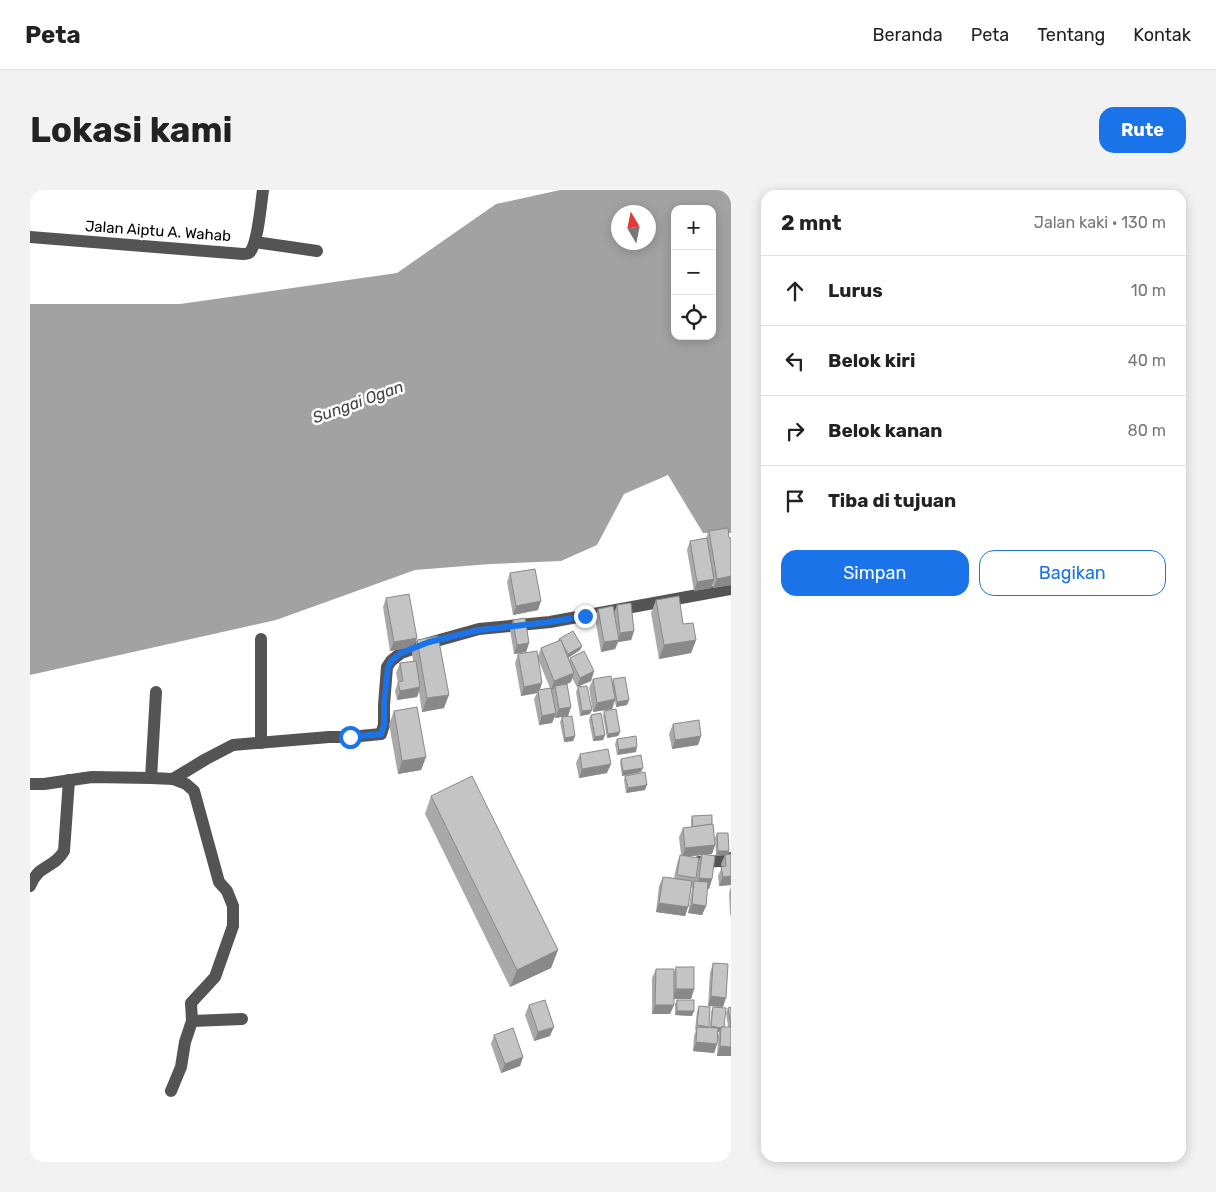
<!DOCTYPE html>
<html lang="id">
<meta charset="utf-8">
<style>
body{margin:0;font-family:Rubik,sans-serif;background:#f2f2f2;color:#222}
.controls{position:absolute;right:15px;top:15px;display:grid;overflow:hidden;border-radius:10px;box-shadow:0 2px 12px #0003}
.controls button{width:45px;height:45px;display:grid;place-items:center;padding:0;border:0;border-bottom:1px solid #e0e0e0;background:#fff;color:#222;font:25px sans-serif}
.compass{position:absolute;left:581px;top:15px;width:45px;height:45px;border-radius:50%;background:#fff;box-shadow:0 2px 12px #0003;rotate:350deg}
.stop{position:absolute;width:15px;height:15px;margin:-11px;border:4px solid #1a73e8;border-radius:50%;background:#fff}
.stop.end{background:#1a73e8;border-color:#fff;box-shadow:0 1px 5px #0008}
.list{margin:0;padding:0;list-style:none}
h2{display:flex;justify-content:space-between;align-items:center;height:65px;margin:0;padding:0 20px;font-size:21px}
h2 small{font-size:16px;font-weight:400;color:#767676}
.list li{display:grid;grid-template-columns:32px 1fr auto;gap:15px;align-items:center;box-sizing:border-box;height:70px;padding:0 20px;border-top:1px solid #e0e0e0}
.list b{display:block;font-size:19px;white-space:nowrap}
.list em{font-size:16px;font-style:normal;color:#767676}
.actions{display:flex;gap:10px;padding:15px 20px}
.actions a{flex:1;padding:11px 0;border:1px solid #1a73e8;border-radius:15px;text-align:center;font-size:18px;color:#1a73e8}
.actions .main{background:#1a73e8;color:#fff}
.icon{flex:none;width:28px;height:28px;fill:none;stroke:currentColor;stroke-width:2;stroke-linecap:round;stroke-linejoin:round}
.map{position:relative;flex:none;width:701px;height:972px;overflow:hidden;border-radius:15px}
header{display:flex;align-items:center;gap:30px;box-sizing:border-box;height:70px;padding:0 25px;background:#fff;border-bottom:1px solid #e0e0e0}
header strong{font-size:24px}
nav{display:flex;gap:28px;margin-inline-start:auto;font-size:18px}
.intro{display:flex;align-items:center;justify-content:space-between;box-sizing:border-box;height:120px;padding:0 30px}
h1{margin:0;font-size:35px}
.button{padding:12px 22px;border-radius:15px;background:#1a73e8;color:#fff;font-size:18px;font-weight:700}
main{display:flex;gap:30px;padding:0 30px}
aside{flex:1;background:#fff;border-radius:15px;box-shadow:0 2px 12px #0003}
.map>svg:first-child{display:block}
.water{fill:#a2a2a2;fill-rule:evenodd}
.lines{fill:none;stroke-linecap:round;stroke-linejoin:round}
.minor{stroke:#545454;stroke-width:12}
.wall{fill:#a9a9a9;fill-rule:evenodd}
.shaded-wall{fill:#898989}
.building{fill:#c4c4c4;stroke:#898989}
.route{stroke:#1a73e8;stroke-width:6}
.labels{text-anchor:middle;dominant-baseline:central;stroke-width:5;stroke-linejoin:round;paint-order:stroke}
.street-label{font-size:15px;fill:#000;stroke:#fff}
.water-label{font-size:16px;font-style:italic;fill:#434343;stroke:#fff}
</style>
<header>
<strong>Peta</strong>
<nav><a>Beranda</a><a>Peta</a><a>Tentang</a><a>Kontak</a></nav>
</header>
<div class="intro"><h1>Lokasi kami</h1><a class="button">Rute</a></div>
<main>
<div class="map">
<svg width="701" height="972" viewBox="0 0 701 972">
<rect width="100%" height="100%" fill="#fff"/>
<path class="water" d="M 530,0 L 701,0 L 701,343 L 673,343 L 638,285 L 594,304 L 567,355 L 531,371 L 460,374 L 385,380 L 246,430 L 0,485 L 0,114 L 150,114 L 367,83 L 466,14 ZM 645,19 L 682,19 L 682,146 L 645,146 ZM 588,22 L 618,22 L 618,52 L 588,52 Z"/>
<g class="lines">
<g class="minor">
<path d="M 0,47 L 213,64 C 216,64 218,64 220,62 C 228,53 231,13 233,0"/>
<path d="M 225,52 L 287,61"/>
<path d="M 231,449 L 231,553"/>
<path d="M 121,588 L 126,502"/>
<path d="M 143,589 L 176,569 L 203,555 L 299,547 L 320,547 L 351,544 L 354,535 L 354,515 L 357,477 L 361,471 L 371,463 L 399,453 L 449,439 L 520,432 L 701,399"/>
<path d="M 0,594 L 14,594 L 62,587 L 121,588 L 143,589 L 156,594 L 164,601 L 189,692 L 197,701 L 203,716 L 203,736 L 185,787 L 161,813 L 162,831 L 155,852 L 151,877 L 141,901"/>
<path d="M 669,672 L 690,671 L 701,668"/>
<path d="M 0,696 C 2,691 5,686 9,682 C 18,675 28,672 34,661 L 39,590"/>
<path d="M 162,831 L 212,829"/>
</g>
</g>
<g class="wall">
<path d="M 679,341 L 701,395 L 683,398 L 682,394 L 681,398 L 664,401 L 657,360 L 660,351 L 676,348 Z"/>
<path d="M 480,383 L 508,420 L 483,425 L 477,392 Z"/>
<path d="M 356,408 L 387,448 L 383,457 L 360,461 L 353,417 Z"/>
<path d="M 626,410 L 653,434 L 666,450 L 661,463 L 629,469 L 621,423 Z"/>
<path d="M 587,415 L 604,441 L 601,450 L 588,452 L 585,459 L 571,462 L 565,428 L 568,419 L 584,423 Z"/>
<path d="M 483,430 L 499,453 L 496,462 L 484,464 L 480,440 Z"/>
<path d="M 529,449 L 552,456 L 550,460 L 538,468 L 539,470 L 540,468 L 564,481 L 561,491 L 547,497 L 542,488 L 541,492 L 535,495 L 541,517 L 538,526 L 525,528 L 525,526 L 522,533 L 509,535 L 504,509 L 507,503 L 491,506 L 485,473 L 488,464 L 508,466 L 511,458 L 528,451 ZM 508,469 L 520,498 L 510,500 Z"/>
<path d="M 387,450 L 414,518 L 392,522 L 389,502 L 387,507 L 367,510 L 365,501 L 368,492 L 366,483 L 370,473 L 383,471 L 382,463 Z"/>
<path d="M 563,489 L 582,493 L 583,489 L 599,510 L 597,515 L 586,517 L 585,511 L 582,519 L 563,522 L 559,498 Z"/>
<path d="M 548,497 L 560,524 L 550,526 L 546,502 Z"/>
<path d="M 364,521 L 396,567 L 391,580 L 368,584 L 359,534 Z"/>
<path d="M 574,521 L 590,542 L 588,546 L 577,548 L 573,526 Z"/>
<path d="M 561,525 L 575,545 L 573,550 L 563,551 L 559,530 Z"/>
<path d="M 532,527 L 545,546 L 543,551 L 534,552 L 530,532 Z"/>
<path d="M 643,534 L 671,546 L 668,555 L 642,559 L 639,544 Z"/>
<path d="M 587,549 L 606,562 L 587,565 L 585,554 Z"/>
<path d="M 550,564 L 577,583 L 549,588 L 546,573 Z"/>
<path d="M 591,569 L 611,582 L 592,586 L 590,573 Z"/>
<path d="M 595,586 L 615,600 L 596,603 L 594,590 Z"/>
<path d="M 401,606 L 528,760 L 521,778 L 480,797 L 395,624 Z"/>
<path d="M 662,626 L 682,634 L 685,655 L 682,664 L 675,665 L 682,689 L 679,699 L 677,698 L 676,716 L 672,725 L 658,723 L 662,698 L 661,697 L 658,717 L 655,726 L 626,722 L 629,696 L 633,687 L 644,688 L 647,674 L 650,665 L 651,665 L 649,647 L 653,638 L 661,637 L 661,630 ZM 671,665 L 668,673 L 660,666 L 666,666 Z"/>
<path d="M 687,643 L 699,661 L 698,664 L 701,664 L 701,695 L 689,696 L 688,686 L 692,677 L 691,674 L 695,665 L 686,666 L 685,648 Z"/>
<path d="M 701,696 L 701,725 L 700,725 L 699,703 Z"/>
<path d="M 683,773 L 693,817 L 678,816 L 680,783 Z"/>
<path d="M 646,777 L 664,799 L 661,809 L 644,809 L 644,815 L 640,824 L 622,824 L 622,788 L 626,779 L 644,783 Z"/>
<path d="M 647,810 L 662,826 L 645,825 L 645,814 Z"/>
<path d="M 499,815 L 520,846 L 504,851 L 495,825 Z"/>
<path d="M 669,816 L 678,838 L 680,838 L 681,822 L 683,817 L 694,837 L 698,837 L 696,823 L 698,818 L 701,817 L 701,866 L 687,866 L 688,846 L 689,842 L 688,842 L 687,854 L 684,863 L 663,861 L 664,846 L 666,840 L 665,840 L 667,821 Z"/>
<path d="M 464,845 L 493,867 L 490,876 L 471,883 L 461,854 Z"/>
</g>
<g class="shaded-wall">
<path d="M 701,386 L 701,395 L 683,398 L 687,389 Z"/>
<path d="M 684,389 L 681,398 L 664,401 L 667,392 Z"/>
<path d="M 511,411 L 508,420 L 483,425 L 486,416 Z"/>
<path d="M 604,441 L 601,450 L 588,452 L 585,459 L 571,462 L 574,452 L 588,450 L 590,443 Z"/>
<path d="M 387,448 L 383,457 L 360,461 L 364,452 Z"/>
<path d="M 666,450 L 661,463 L 629,469 L 634,455 Z"/>
<path d="M 499,453 L 496,462 L 484,464 L 487,455 Z"/>
<path d="M 552,456 L 550,460 L 536,469 L 538,464 Z"/>
<path d="M 564,481 L 561,491 L 547,497 L 550,488 Z"/>
<path d="M 544,483 L 541,492 L 525,499 L 525,496 L 524,499 L 521,500 L 524,491 Z"/>
<path d="M 512,493 L 509,503 L 508,500 L 507,503 L 491,506 L 494,497 Z"/>
<path d="M 390,497 L 387,507 L 367,510 L 370,501 Z"/>
<path d="M 419,505 L 414,518 L 392,522 L 397,508 Z"/>
<path d="M 585,509 L 582,519 L 563,522 L 567,513 Z"/>
<path d="M 599,510 L 597,515 L 586,517 L 587,512 Z"/>
<path d="M 541,517 L 538,526 L 525,528 L 529,519 Z"/>
<path d="M 562,520 L 560,524 L 550,526 L 552,521 Z"/>
<path d="M 526,523 L 522,533 L 509,535 L 512,526 Z"/>
<path d="M 590,542 L 588,546 L 577,548 L 578,544 Z"/>
<path d="M 575,545 L 573,550 L 563,551 L 565,547 Z"/>
<path d="M 545,546 L 543,551 L 534,552 L 535,548 Z"/>
<path d="M 671,546 L 668,555 L 642,559 L 645,550 Z"/>
<path d="M 607,557 L 606,562 L 587,565 L 589,560 Z"/>
<path d="M 396,567 L 391,580 L 368,584 L 372,571 Z"/>
<path d="M 581,574 L 577,583 L 549,588 L 552,579 Z"/>
<path d="M 613,578 L 611,582 L 592,586 L 593,581 Z"/>
<path d="M 617,595 L 615,600 L 596,603 L 598,598 Z"/>
<path d="M 685,655 L 682,664 L 652,667 L 655,658 Z"/>
<path d="M 688,661 L 699,661 L 698,665 L 686,666 Z"/>
<path d="M 701,686 L 701,695 L 689,696 L 693,687 Z"/>
<path d="M 669,688 L 682,689 L 679,699 L 665,697 Z"/>
<path d="M 629,713 L 658,717 L 655,726 L 626,722 Z"/>
<path d="M 662,714 L 676,716 L 672,725 L 658,723 Z"/>
<path d="M 528,760 L 521,778 L 480,797 L 487,780 Z"/>
<path d="M 646,799 L 664,799 L 661,809 L 643,809 Z"/>
<path d="M 681,806 L 696,808 L 693,817 L 678,816 Z"/>
<path d="M 625,815 L 644,815 L 640,824 L 622,824 Z"/>
<path d="M 647,821 L 664,821 L 662,826 L 645,825 Z"/>
<path d="M 681,836 L 691,837 L 689,842 L 679,841 Z"/>
<path d="M 524,837 L 520,846 L 504,851 L 508,842 Z"/>
<path d="M 666,852 L 687,854 L 684,863 L 663,861 Z"/>
<path d="M 690,856 L 701,857 L 701,866 L 687,866 Z"/>
<path d="M 493,867 L 490,876 L 471,883 L 475,874 Z"/>
</g>
<g class="building">
<path d="M 698,338 L 699,348 L 701,348 L 701,386 L 687,389 L 679,341 Z"/>
<path d="M 677,348 L 684,389 L 667,392 L 660,351 Z"/>
<path d="M 505,379 L 511,411 L 486,416 L 480,383 Z"/>
<path d="M 379,404 L 387,448 L 364,452 L 356,408 Z"/>
<path d="M 649,406 L 653,434 L 663,433 L 666,450 L 634,455 L 626,410 Z"/>
<path d="M 601,413 L 604,441 L 590,443 L 587,415 Z"/>
<path d="M 583,416 L 589,450 L 574,452 L 568,419 Z"/>
<path d="M 495,428 L 499,453 L 487,455 L 483,430 Z"/>
<path d="M 543,441 L 552,456 L 538,464 L 534,457 L 531,450 L 530,450 L 529,449 Z"/>
<path d="M 408,446 L 419,505 L 397,508 L 387,450 Z"/>
<path d="M 531,450 L 544,483 L 524,491 L 511,458 Z"/>
<path d="M 507,461 L 512,493 L 494,497 L 488,464 Z"/>
<path d="M 554,461 L 564,481 L 550,488 L 540,468 Z"/>
<path d="M 386,471 L 390,497 L 370,501 L 368,492 L 373,491 L 370,473 Z"/>
<path d="M 581,486 L 585,509 L 567,513 L 563,489 Z"/>
<path d="M 595,487 L 599,510 L 587,512 L 583,489 Z"/>
<path d="M 537,494 L 541,517 L 529,519 L 525,496 Z"/>
<path d="M 557,496 L 562,520 L 552,521 L 548,497 Z"/>
<path d="M 521,498 L 526,523 L 512,526 L 508,500 Z"/>
<path d="M 387,517 L 396,567 L 372,571 L 364,521 Z"/>
<path d="M 586,519 L 590,542 L 578,544 L 574,521 Z"/>
<path d="M 571,523 L 575,545 L 565,547 L 561,525 Z"/>
<path d="M 542,526 L 545,546 L 535,548 L 532,527 Z"/>
<path d="M 669,530 L 671,546 L 645,550 L 643,534 Z"/>
<path d="M 606,546 L 607,557 L 589,560 L 587,549 Z"/>
<path d="M 578,559 L 581,574 L 552,579 L 550,564 Z"/>
<path d="M 611,565 L 613,578 L 593,581 L 591,569 Z"/>
<path d="M 615,582 L 617,595 L 598,598 L 595,586 Z"/>
<path d="M 442,586 L 528,760 L 487,780 L 401,606 Z"/>
<path d="M 682,625 L 682,634 L 663,637 L 662,626 Z"/>
<path d="M 683,634 L 685,655 L 655,658 L 653,638 Z"/>
<path d="M 687,643 L 698,643 L 699,661 L 688,661 Z"/>
<path d="M 672,664 L 685,666 L 682,689 L 669,688 Z"/>
<path d="M 701,664 L 701,686 L 693,687 L 691,677 L 696,676 L 695,665 Z"/>
<path d="M 650,665 L 669,668 L 666,688 L 647,685 Z"/>
<path d="M 633,687 L 662,691 L 658,717 L 629,713 Z"/>
<path d="M 664,691 L 678,692 L 676,716 L 662,714 Z"/>
<path d="M 683,773 L 698,774 L 696,808 L 681,806 Z"/>
<rect x="646" y="777" width="18" height="22"/>
<path d="M 626,779 L 644,779 L 644,815 L 625,815 Z"/>
<path d="M 515,810 L 524,837 L 508,842 L 499,815 Z"/>
<rect x="647" y="810" width="17" height="11"/>
<path d="M 669,816 L 680,817 L 679,837 L 667,835 Z"/>
<path d="M 683,817 L 696,818 L 694,837 L 691,837 L 691,838 L 681,836 Z"/>
<path d="M 701,817 L 701,837 L 698,818 Z"/>
<path d="M 667,837 L 688,838 L 687,854 L 666,852 Z"/>
<path d="M 691,837 L 701,837 L 701,857 L 690,856 Z"/>
<path d="M 483,838 L 493,867 L 475,874 L 464,845 Z"/>
</g>
<g class="lines">
<path class="route" d="M 320,547 L 351,544 L 354,535 L 354,515 L 358,477 L 361,471 L 371,463 L 399,452 L 449,440 L 520,432 L 555,426"/>
</g>
<g class="labels">
<g class="street-label">
<text transform="translate(128 41) rotate(4)">Jalan Aiptu A. Wahab</text>
</g>
<g class="water-label">
<text transform="translate(328 212) rotate(-20)">Sungai Ogan</text>
</g>
</g>
</svg>
<div class="controls">
<button>+</button>
<button>−</button>
<button><svg class="icon" aria-label="locate" viewBox="0 0 24 24"><circle cx="12" cy="12" r="6"/><path d="M12 2v4M12 18v4M2 12h4M18 12h4"/></svg></button>
</div>
<svg class="compass" viewBox="-18 -18 36 36"><path d="M0-13l5 13h-10z" fill="#e53935"/><path d="M0 13l5-13h-10z" fill="#767676"/></svg>
<div class="stop" style="left:320px;top:547px"></div>
<div class="stop end" style="left:555px;top:426px"></div>
</div>
<aside>
<h2>2 mnt<small>Jalan kaki · 130 m</small></h2>
<ul class="list">
<li><svg class="icon" aria-label="ahead" viewBox="0 0 24 24"><path d="M12 20V5M6 11l6-6 6 6"/></svg><div><b>Lurus</b></div><em>10 m</em></li>
<li><svg class="icon" aria-label="left" viewBox="0 0 24 24"><path d="M17 20v-9H6M10 6l-5 5 5 5"/></svg><div><b>Belok kiri</b></div><em>40 m</em></li>
<li><svg class="icon" aria-label="right" viewBox="0 0 24 24"><path d="M7 20v-9h11M14 6l5 5-5 5"/></svg><div><b>Belok kanan</b></div><em>80 m</em></li>
<li><svg class="icon" aria-label="arrive" viewBox="0 0 24 24"><path d="M6 21V4h12l-3 4 3 4H6"/></svg><div><b>Tiba di tujuan</b></div></li>
</ul>
<div class="actions"><a class="main">Simpan</a><a>Bagikan</a></div>
</aside>
</main>
